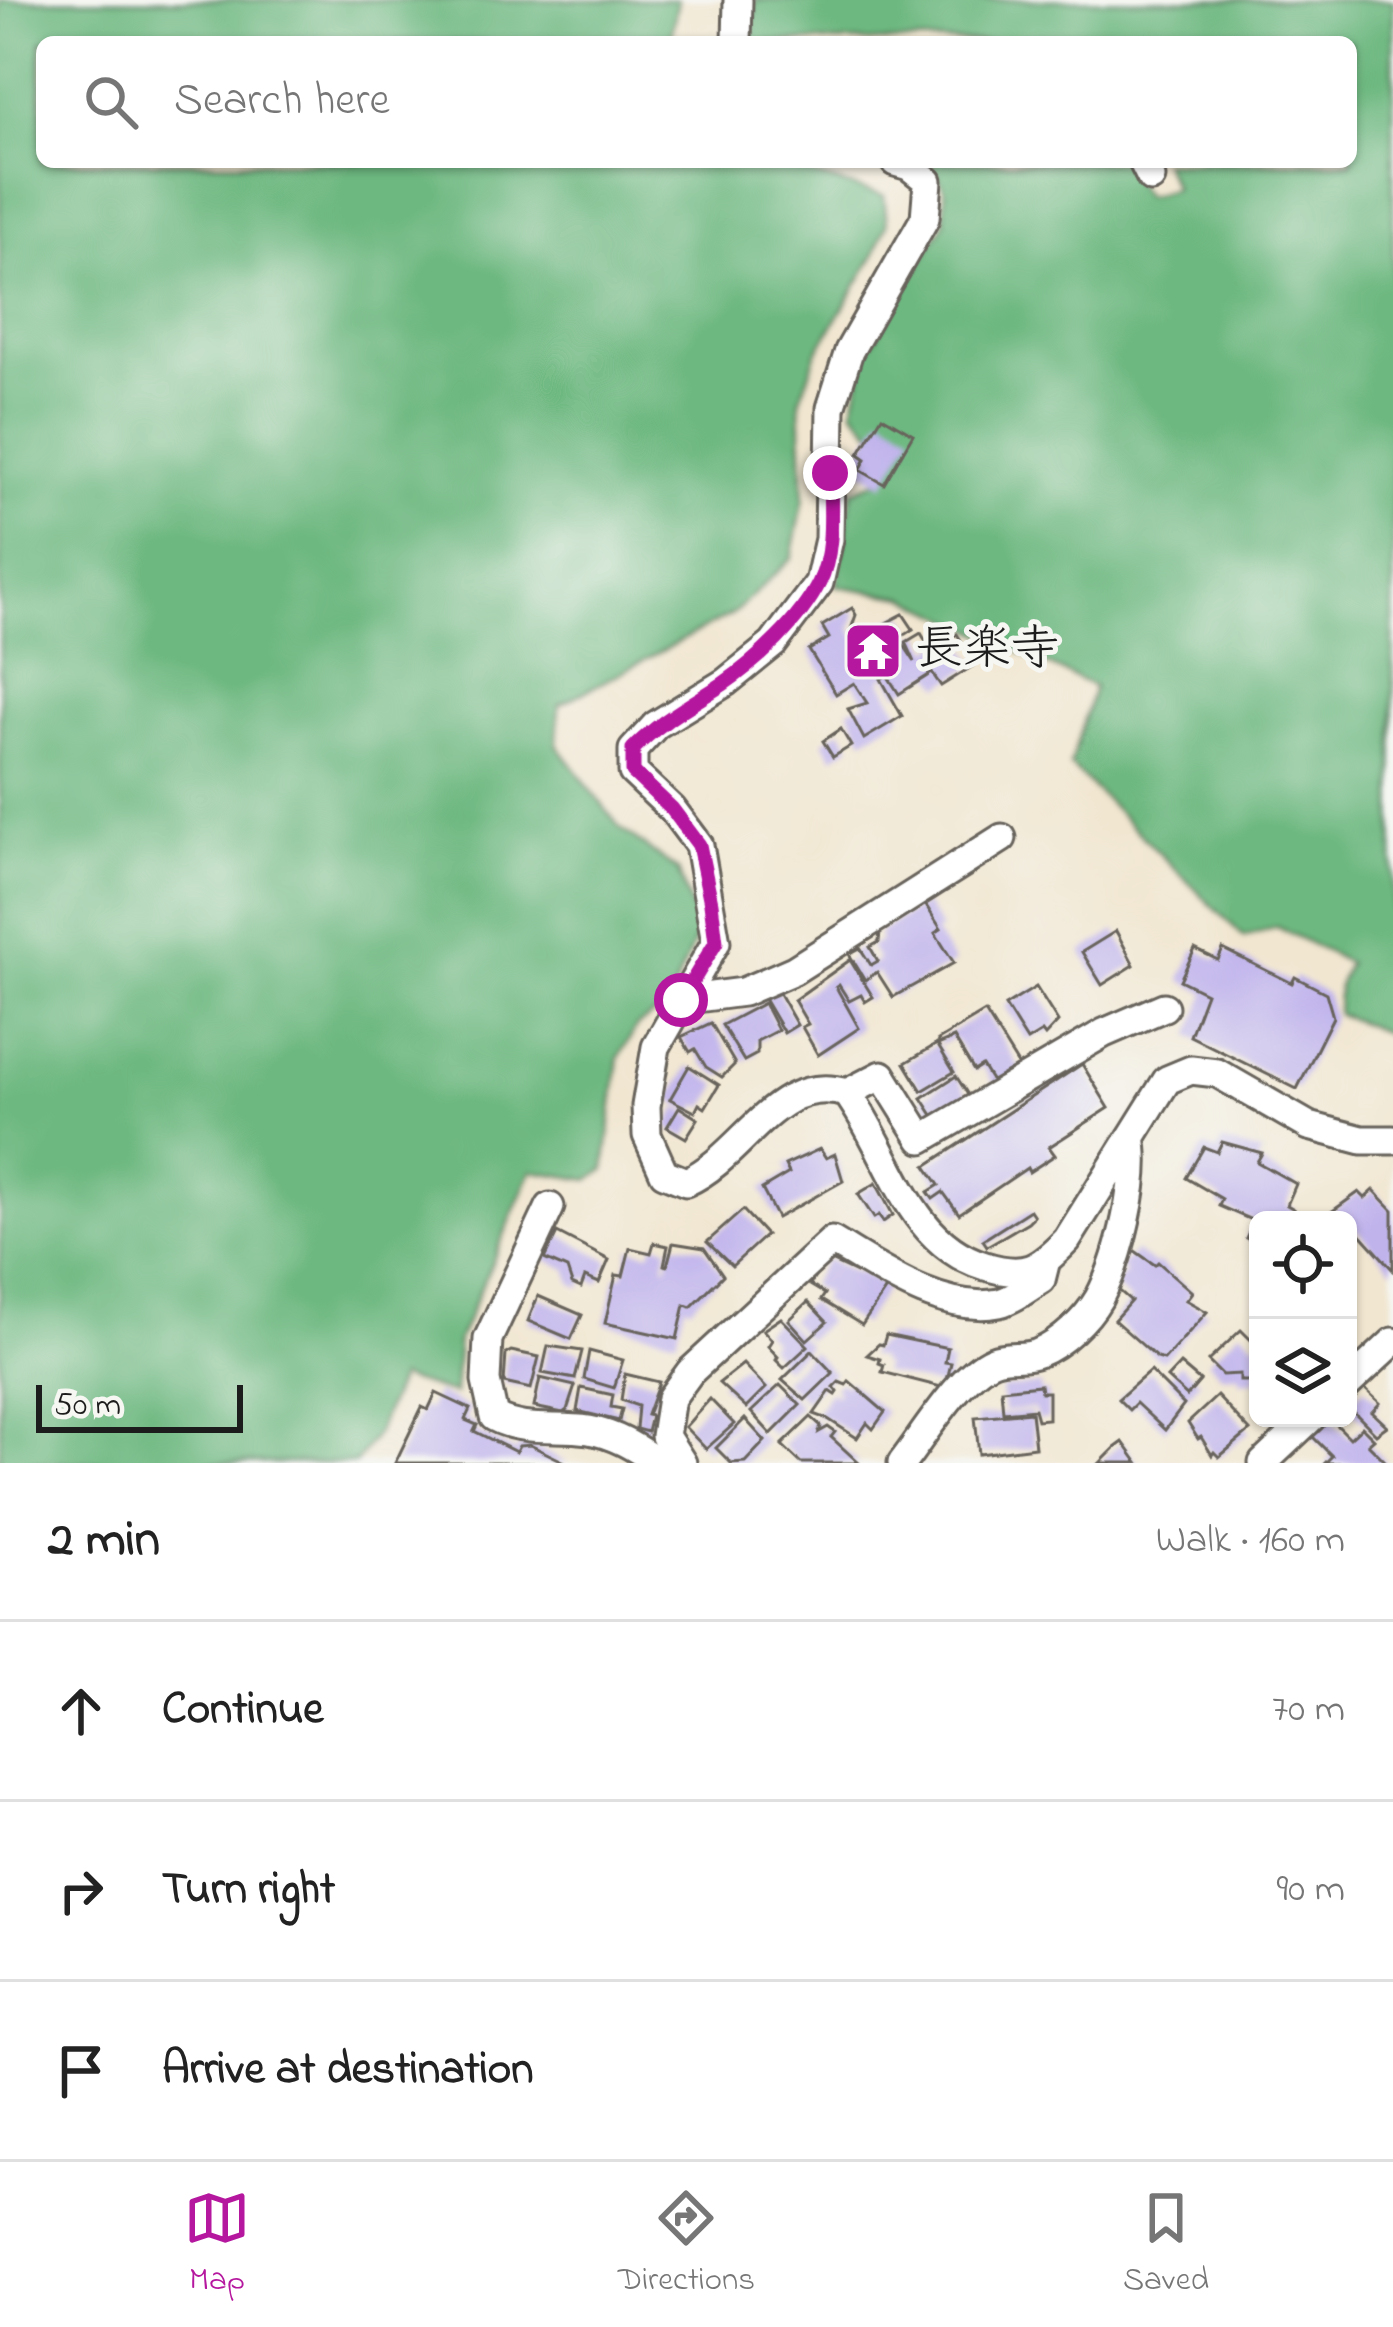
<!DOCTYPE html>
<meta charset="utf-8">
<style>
body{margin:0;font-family:"Indie Flower","Klee One",sans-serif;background:#f6f6f6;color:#222}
.controls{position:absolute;right:36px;bottom:36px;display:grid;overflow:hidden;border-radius:18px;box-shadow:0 3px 9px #0004}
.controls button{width:108px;height:108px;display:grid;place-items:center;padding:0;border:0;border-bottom:3px solid #e0e0e0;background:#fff;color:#222;font:60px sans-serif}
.scale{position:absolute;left:36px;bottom:30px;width:207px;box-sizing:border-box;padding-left:12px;border:6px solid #1c1c1c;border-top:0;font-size:33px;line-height:42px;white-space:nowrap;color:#1c1c1c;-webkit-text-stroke:9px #f6f6f2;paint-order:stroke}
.stop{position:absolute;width:36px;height:36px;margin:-27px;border:9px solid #b5179e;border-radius:50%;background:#fff}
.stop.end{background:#b5179e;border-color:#fff;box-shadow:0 3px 12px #0008}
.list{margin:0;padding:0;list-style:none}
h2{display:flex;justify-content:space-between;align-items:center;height:156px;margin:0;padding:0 48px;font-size:51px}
h2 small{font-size:39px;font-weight:400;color:#767676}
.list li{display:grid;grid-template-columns:78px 1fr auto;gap:36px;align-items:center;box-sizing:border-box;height:180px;padding:0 48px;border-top:3px solid #e0e0e0}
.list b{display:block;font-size:45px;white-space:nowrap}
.list em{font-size:39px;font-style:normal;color:#767676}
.icon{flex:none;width:66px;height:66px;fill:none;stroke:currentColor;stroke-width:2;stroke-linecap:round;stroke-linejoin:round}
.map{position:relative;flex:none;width:1393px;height:1463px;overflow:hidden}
.search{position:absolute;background:#fff;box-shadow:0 3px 9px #0004;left:36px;right:36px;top:36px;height:132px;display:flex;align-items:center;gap:30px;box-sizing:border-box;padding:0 42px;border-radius:18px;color:#767676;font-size:45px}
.sheet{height:696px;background:#fff}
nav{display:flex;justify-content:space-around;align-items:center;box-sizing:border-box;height:168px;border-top:3px solid #e0e0e0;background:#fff;font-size:33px;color:#767676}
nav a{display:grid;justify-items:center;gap:6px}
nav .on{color:#b5179e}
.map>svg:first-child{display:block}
.forest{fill:#6db880;stroke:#446a4e;stroke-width:3}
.building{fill:#c0b3ec}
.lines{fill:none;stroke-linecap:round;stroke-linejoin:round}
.minor-casing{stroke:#67635b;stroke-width:33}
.minor{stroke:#fff;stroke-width:27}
.route{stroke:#b5179e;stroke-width:15}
.labels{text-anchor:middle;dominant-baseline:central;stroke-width:10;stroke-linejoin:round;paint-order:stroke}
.poi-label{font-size:48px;fill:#1c1c1c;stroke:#f6f6f2;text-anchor:start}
</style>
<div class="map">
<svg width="1393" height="1463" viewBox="0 0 1393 1463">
<rect width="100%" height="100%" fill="#f6f6f2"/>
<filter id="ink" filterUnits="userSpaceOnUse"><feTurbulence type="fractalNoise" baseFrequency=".00833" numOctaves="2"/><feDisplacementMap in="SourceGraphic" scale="24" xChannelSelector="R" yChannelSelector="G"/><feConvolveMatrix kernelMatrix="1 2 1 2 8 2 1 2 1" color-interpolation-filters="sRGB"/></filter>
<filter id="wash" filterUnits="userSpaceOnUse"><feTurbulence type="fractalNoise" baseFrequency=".004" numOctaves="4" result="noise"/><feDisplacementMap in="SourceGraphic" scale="48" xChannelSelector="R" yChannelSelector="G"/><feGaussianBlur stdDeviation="2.7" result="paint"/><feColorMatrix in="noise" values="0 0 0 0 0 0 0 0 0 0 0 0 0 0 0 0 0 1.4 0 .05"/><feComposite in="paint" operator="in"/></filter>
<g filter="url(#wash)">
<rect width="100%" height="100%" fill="#f1e6d0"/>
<g class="forest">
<path d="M 0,0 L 678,0 L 671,36 L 659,42 L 42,42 L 42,162 L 768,162 L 884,196 L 887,224 L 873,258 L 816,354 L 800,401 L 804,498 L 792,558 L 734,613 L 559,705 L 557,745 L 620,828 L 678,871 L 699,930 L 667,1006 L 637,1026 L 619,1057 L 605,1170 L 589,1180 L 532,1171 L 458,1340 L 454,1394 L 399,1378 L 376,1434 L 356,1463 L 0,1463 Z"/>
<path d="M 755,0 L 1393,0 L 1393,1036 L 1337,1014 L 1338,986 L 1348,963 L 1277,927 L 1244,937 L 1070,765 L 1094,687 L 905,597 L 837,586 L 852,491 L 881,479 L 879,439 L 853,409 L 867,352 L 945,222 L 945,190 L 931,162 L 1122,162 L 1145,197 L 1174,188 L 1162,162 L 1351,162 L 1351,42 L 753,42 Z"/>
</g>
<g id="blocks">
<g class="building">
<path d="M 882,416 L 913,434 L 884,484 L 860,470 L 866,459 L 859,454 Z"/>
<path d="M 852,608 L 856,615 L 851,629 L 857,638 L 903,614 L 913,629 L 899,638 L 915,662 L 906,642 L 921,633 L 931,650 L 957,634 L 976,664 L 941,686 L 932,673 L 899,694 L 887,675 L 881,679 L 902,716 L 864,739 L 848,709 L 867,703 L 854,683 L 836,694 L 809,650 L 829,638 L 822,626 Z"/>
<path d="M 841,729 L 851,746 L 833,757 L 823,741 Z"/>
<path d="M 925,904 L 941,929 L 935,933 L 954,963 L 893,997 L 877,972 L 865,980 L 849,954 L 860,948 L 871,965 L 878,961 L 870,947 L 879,942 L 880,932 Z"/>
<path d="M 1116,931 L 1134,965 L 1102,985 L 1082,952 Z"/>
<path d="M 1195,949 L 1218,960 L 1223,949 L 1292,983 L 1295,977 L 1326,993 L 1333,1017 L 1297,1089 L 1190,1036 L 1206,993 L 1180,980 Z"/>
<path d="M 850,960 L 873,997 L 865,1002 L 861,995 L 849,1001 L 839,985 L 836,987 L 859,1028 L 818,1055 L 802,1027 L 808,1024 L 794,1000 Z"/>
<path d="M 1036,987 L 1058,1022 L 1045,1036 L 1042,1032 L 1027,1041 L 1005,1006 Z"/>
<path d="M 777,990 L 797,1025 L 784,1033 L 763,997 Z"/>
<path d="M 764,1003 L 778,1030 L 757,1041 L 757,1054 L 744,1061 L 722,1025 Z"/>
<path d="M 985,1012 L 1023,1073 L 996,1088 L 982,1066 L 974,1071 L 954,1038 L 940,1044 L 938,1040 Z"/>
<path d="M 711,1023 L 735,1064 L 722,1077 L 706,1067 L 695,1049 L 690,1052 L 681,1037 Z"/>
<path d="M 937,1044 L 954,1072 L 922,1091 L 905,1063 Z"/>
<path d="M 1082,1064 L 1109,1108 L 1049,1147 L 1055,1155 L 1029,1172 L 1027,1168 L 959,1214 L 943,1192 L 933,1199 L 928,1192 L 939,1185 L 926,1166 Z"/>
<path d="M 689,1066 L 719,1085 L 705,1108 L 699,1104 L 695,1112 L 670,1099 Z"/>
<path d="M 956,1076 L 972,1101 L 935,1118 L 922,1098 Z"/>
<path d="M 679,1107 L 698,1119 L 686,1138 L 667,1127 Z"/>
<path d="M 1222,1142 L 1262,1153 L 1257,1162 L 1296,1184 L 1287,1205 L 1294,1209 L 1289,1220 L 1258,1220 L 1258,1244 L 1246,1238 L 1254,1221 L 1219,1206 L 1222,1199 L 1186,1178 L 1204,1147 L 1217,1152 Z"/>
<path d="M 820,1149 L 826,1158 L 835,1154 L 843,1181 L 777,1218 L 762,1189 L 789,1173 L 785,1165 Z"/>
<path d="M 876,1183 L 893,1215 L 883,1222 L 879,1215 L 874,1218 L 858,1194 Z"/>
<path d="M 1374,1190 L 1393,1210 L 1393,1270 L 1348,1220 L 1332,1220 L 1327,1215 L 1359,1192 L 1365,1198 Z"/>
<path d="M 743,1210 L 766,1235 L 732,1266 L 707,1242 Z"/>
<path d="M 1030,1210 L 1034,1216 L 1028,1222 L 987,1246 L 983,1240 Z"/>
<path d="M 557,1233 L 609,1260 L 599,1283 L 585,1277 L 581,1288 L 572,1284 L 567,1269 L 544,1259 Z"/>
<path d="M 654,1243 L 668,1246 L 664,1265 L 667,1266 L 673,1243 L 704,1248 L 723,1275 L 691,1307 L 685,1305 L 677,1339 L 605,1323 L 616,1275 L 623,1276 L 630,1248 L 651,1253 Z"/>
<path d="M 1135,1251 L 1155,1265 L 1158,1262 L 1192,1292 L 1186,1300 L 1207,1312 L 1164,1360 L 1157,1358 L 1114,1320 L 1131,1301 L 1114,1286 L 1126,1273 L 1120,1267 Z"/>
<path d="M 826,1259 L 856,1273 L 857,1271 L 887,1288 L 862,1325 L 821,1300 L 825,1294 L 810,1285 Z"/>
<path d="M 538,1296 L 582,1315 L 571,1339 L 528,1321 Z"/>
<path d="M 808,1302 L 827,1322 L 807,1340 L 789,1320 Z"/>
<path d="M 781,1318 L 808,1346 L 784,1368 L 776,1360 L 778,1357 L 768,1346 L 772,1340 L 763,1330 Z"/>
<path d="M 1241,1330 L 1255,1344 L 1258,1341 L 1256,1381 L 1240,1381 L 1240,1374 L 1222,1375 L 1208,1361 Z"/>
<path d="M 886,1335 L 948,1348 L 945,1362 L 951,1363 L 945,1388 L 882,1372 L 884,1365 L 879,1363 L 880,1359 L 867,1355 L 879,1344 L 883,1345 Z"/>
<path d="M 548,1346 L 582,1351 L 575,1379 L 542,1373 Z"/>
<path d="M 511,1351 L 539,1357 L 531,1389 L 504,1383 L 506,1354 Z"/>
<path d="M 589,1351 L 623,1360 L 614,1388 L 584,1379 Z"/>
<path d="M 812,1351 L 833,1373 L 805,1400 L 782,1380 Z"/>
<path d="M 743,1364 L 766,1388 L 746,1408 L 719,1383 Z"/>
<path d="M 1180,1364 L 1200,1381 L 1187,1396 L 1167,1378 Z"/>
<path d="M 1150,1371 L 1184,1405 L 1165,1430 L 1136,1403 L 1129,1410 L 1118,1399 Z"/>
<path d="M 625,1374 L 659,1382 L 647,1415 L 651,1416 L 647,1432 L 636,1429 L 638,1406 L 621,1400 Z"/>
<path d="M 540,1378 L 575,1386 L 567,1410 L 563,1413 L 534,1407 Z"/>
<path d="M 849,1381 L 885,1412 L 873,1429 L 867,1423 L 857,1438 L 828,1419 L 814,1414 L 830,1391 L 836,1395 L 838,1392 L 834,1387 L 839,1382 L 846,1385 Z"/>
<path d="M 780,1385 L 800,1405 L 771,1434 L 751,1412 Z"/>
<path d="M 1040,1385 L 1041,1392 L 1048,1392 L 1048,1419 L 1037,1420 L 1034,1409 L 1003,1412 L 1001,1389 Z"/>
<path d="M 581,1388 L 613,1395 L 611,1407 L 622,1409 L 619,1421 L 577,1411 Z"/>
<path d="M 1364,1388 L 1380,1403 L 1372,1412 L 1387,1426 L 1376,1434 L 1348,1406 Z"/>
<path d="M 436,1393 L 470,1409 L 465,1420 L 477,1425 L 474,1431 L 516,1452 L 519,1446 L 530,1445 L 567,1463 L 395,1463 L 422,1407 L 428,1410 Z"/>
<path d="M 1217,1396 L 1250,1431 L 1219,1457 L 1214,1452 L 1212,1455 L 1201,1437 L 1198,1439 L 1188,1423 Z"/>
<path d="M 710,1399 L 734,1424 L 706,1449 L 685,1427 Z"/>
<path d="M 1031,1412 L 1035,1447 L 979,1454 L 975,1417 Z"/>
<path d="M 811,1417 L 821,1426 L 819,1432 L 828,1427 L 835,1432 L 831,1437 L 859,1463 L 801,1463 L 782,1445 Z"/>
<path d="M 1330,1418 L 1350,1438 L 1362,1427 L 1374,1439 L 1368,1444 L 1387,1463 L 1325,1463 L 1332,1456 L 1312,1436 Z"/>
<path d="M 745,1419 L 765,1441 L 745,1462 L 731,1463 L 716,1448 Z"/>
<path d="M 1123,1442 L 1138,1463 L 1100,1463 L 1115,1448 Z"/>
</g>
</g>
</g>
<g filter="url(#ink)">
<use href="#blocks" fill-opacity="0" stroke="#67635b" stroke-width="3"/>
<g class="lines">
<g class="minor-casing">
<g id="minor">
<path d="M 737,42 L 738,0"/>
<path d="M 895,162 L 909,166 L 928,181 L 925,218 L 849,351 L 831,408 L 829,539 L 819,583 L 773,644 L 726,682 L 656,725 L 633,750 L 633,772 L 672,809 L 699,845 L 716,942 L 656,1047 L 646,1106 L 647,1135 L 664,1173 L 686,1182 C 746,1155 775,1072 847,1093 C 890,1151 907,1243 985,1266 C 1025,1278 1038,1270 1067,1240 L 1167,1080 L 1191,1070 L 1217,1073 L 1309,1126 L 1362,1140 L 1393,1140"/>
<path d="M 1143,162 L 1151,178"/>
<path d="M 681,1000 L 743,992 L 794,970 L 1002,838"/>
<path d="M 847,1093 L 882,1075 L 922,1139 L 1104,1033 L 1164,1007"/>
<path d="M 550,1207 L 488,1339 L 486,1381 L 494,1417 C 524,1433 556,1425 589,1430 C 617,1435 636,1448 659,1463"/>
<path d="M 1348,1384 L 1393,1342"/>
<path d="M 682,1463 L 665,1436 L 671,1398 L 690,1372 L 832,1241 C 878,1268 942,1314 999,1303 C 1014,1299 1028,1288 1041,1280 L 1045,1264"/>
<path d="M 902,1463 C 924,1435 961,1373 993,1360 C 1007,1354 1025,1359 1038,1353 C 1061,1344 1087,1319 1099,1298 C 1119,1261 1140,1178 1131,1138"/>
<path d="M 1263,1463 L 1311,1418"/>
</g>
</g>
<use href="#minor" class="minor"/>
</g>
</g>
<g class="lines" filter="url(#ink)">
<path class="route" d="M 681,1000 L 716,942 L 711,903 L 699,845 L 672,809 L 633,772 L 633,749 C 660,721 691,705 723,684 C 757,661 800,621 819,583 C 835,551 830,508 830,473"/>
</g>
<defs>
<g id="temple-square" transform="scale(3)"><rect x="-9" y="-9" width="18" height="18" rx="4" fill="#b5179e" stroke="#f6f6f2"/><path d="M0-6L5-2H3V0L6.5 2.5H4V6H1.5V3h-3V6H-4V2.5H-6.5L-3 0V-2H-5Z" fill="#fff"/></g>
</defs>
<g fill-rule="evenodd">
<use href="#temple-square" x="873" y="651"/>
</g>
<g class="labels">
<g class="poi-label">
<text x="915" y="651">長楽寺</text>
</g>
</g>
</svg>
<div class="controls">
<button><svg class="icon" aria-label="locate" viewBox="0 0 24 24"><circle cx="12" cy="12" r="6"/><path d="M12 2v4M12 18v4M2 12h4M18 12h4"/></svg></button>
<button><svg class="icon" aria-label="layers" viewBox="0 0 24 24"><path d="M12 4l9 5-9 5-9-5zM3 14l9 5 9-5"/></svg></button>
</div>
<div class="scale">50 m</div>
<div class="stop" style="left:681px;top:1000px"></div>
<div class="stop end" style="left:830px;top:473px"></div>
<div class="search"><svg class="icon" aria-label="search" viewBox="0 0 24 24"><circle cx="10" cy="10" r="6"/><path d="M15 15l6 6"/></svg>Search here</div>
</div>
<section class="sheet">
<h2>2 min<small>Walk · 160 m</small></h2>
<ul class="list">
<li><svg class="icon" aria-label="ahead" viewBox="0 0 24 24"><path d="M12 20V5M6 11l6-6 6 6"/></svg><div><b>Continue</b></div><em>70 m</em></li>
<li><svg class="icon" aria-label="right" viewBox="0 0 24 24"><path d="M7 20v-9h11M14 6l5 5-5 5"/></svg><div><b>Turn right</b></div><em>90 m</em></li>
<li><svg class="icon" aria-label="arrive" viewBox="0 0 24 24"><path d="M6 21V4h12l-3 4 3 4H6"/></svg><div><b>Arrive at destination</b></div></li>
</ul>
</section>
<nav>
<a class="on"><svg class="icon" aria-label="map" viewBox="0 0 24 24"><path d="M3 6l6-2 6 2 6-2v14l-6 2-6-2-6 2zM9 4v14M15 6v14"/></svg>Map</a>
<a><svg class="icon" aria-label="directions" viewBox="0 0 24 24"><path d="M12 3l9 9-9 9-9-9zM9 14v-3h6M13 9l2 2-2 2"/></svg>Directions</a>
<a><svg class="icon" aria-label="saved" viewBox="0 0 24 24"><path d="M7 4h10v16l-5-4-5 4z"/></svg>Saved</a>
</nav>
